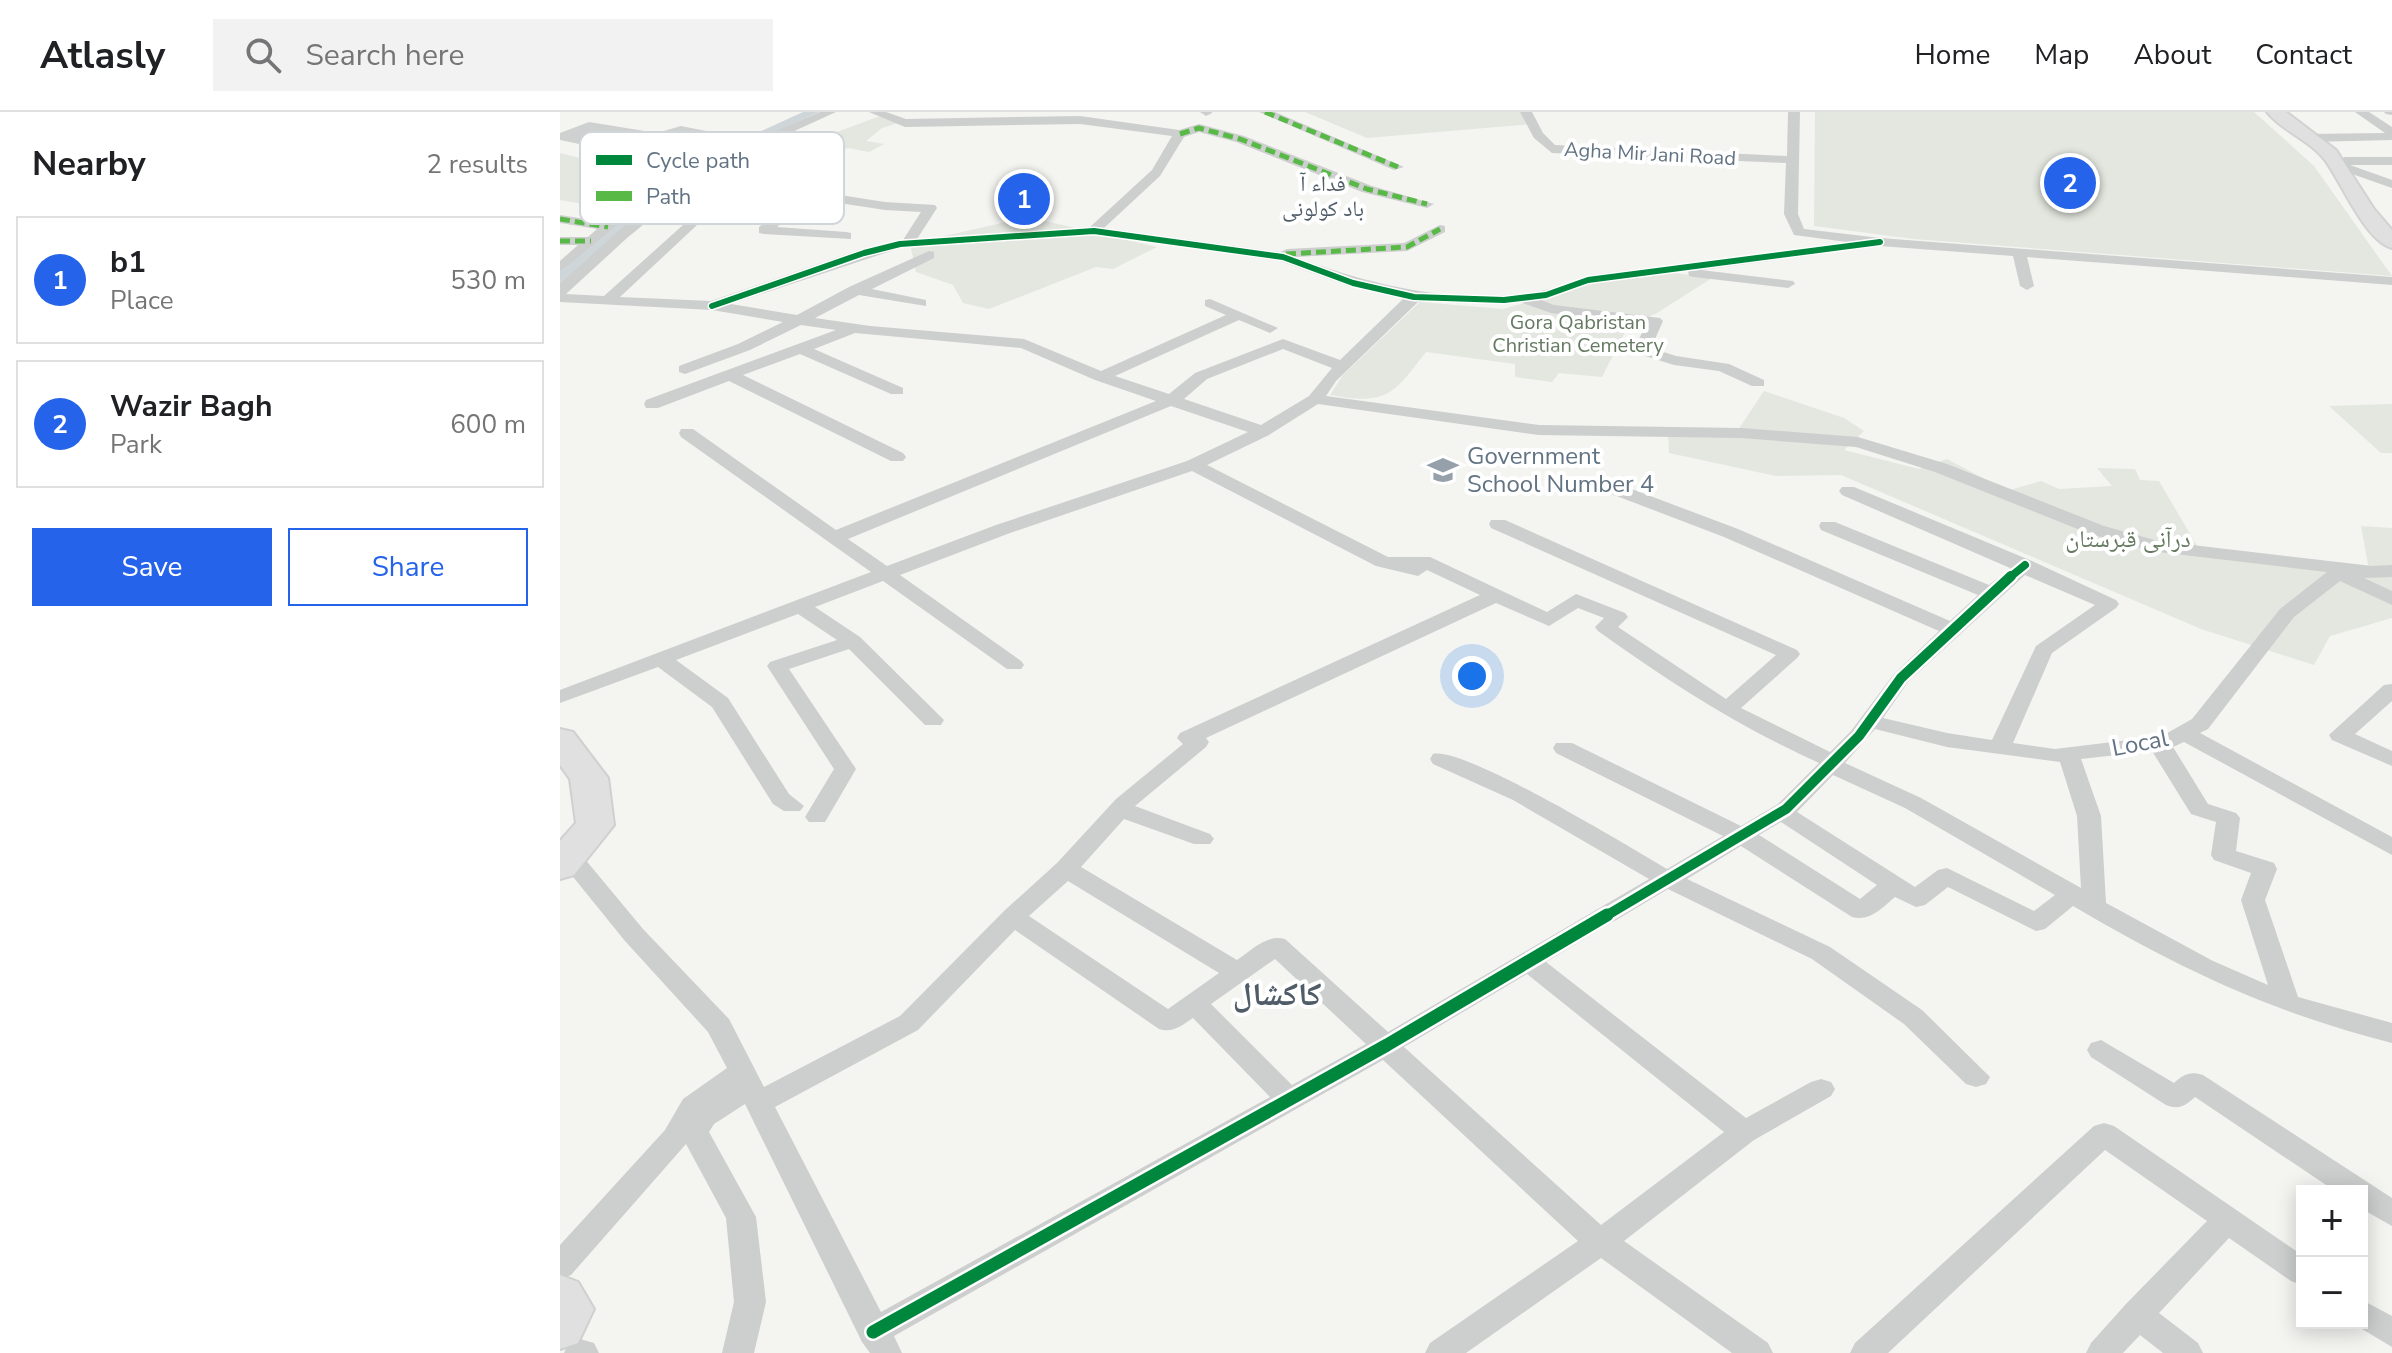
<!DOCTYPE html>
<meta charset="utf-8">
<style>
body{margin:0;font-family:"Nunito Sans","Noto Naskh Arabic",sans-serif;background:#f2f2f2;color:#202124}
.controls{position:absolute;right:24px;bottom:24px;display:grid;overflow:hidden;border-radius:0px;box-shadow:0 4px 20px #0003}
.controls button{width:72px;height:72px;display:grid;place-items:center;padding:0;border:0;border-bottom:2px solid #e0e0e0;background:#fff;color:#202124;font:40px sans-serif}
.you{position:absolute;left:912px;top:564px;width:28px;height:28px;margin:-20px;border:6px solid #fff;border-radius:50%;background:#1a73e8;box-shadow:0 0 0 12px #1a73e833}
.badge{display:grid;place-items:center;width:52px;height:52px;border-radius:50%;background:#2563eb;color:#fff;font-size:26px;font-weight:700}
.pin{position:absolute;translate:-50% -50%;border:4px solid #fff;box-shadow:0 2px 8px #0006}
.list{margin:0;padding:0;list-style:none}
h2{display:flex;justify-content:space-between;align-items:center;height:104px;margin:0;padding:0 32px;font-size:34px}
h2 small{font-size:26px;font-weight:400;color:#757577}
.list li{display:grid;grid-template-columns:52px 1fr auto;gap:24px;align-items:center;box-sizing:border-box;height:128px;margin:0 16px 16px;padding:0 16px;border:2px solid #e0e0e0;border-radius:0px}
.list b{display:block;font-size:30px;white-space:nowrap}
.list p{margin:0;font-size:26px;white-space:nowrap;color:#757577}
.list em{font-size:26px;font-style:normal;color:#757577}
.actions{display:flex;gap:16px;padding:24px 32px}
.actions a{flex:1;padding:18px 0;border:2px solid #2563eb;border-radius:0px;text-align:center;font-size:28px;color:#2563eb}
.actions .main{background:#2563eb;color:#fff}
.icon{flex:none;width:44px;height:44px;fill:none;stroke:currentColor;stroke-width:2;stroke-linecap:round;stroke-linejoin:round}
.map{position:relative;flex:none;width:1832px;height:1241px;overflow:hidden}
header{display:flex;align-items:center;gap:48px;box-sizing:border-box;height:112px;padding:0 40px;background:#fff;border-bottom:2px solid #e0e0e0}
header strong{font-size:38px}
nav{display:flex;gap:44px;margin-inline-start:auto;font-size:28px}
.search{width:560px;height:72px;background:#f2f2f2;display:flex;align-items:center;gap:20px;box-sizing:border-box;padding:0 28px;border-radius:0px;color:#757577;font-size:30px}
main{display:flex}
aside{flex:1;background:#fff}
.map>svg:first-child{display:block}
.green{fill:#e3e7df}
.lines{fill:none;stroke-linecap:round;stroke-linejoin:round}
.canal{fill:#cfd6d9;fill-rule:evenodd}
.building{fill:#cfd0d0}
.secondary-casing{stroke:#d2d2d2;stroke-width:4}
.primary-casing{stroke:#cfd0d0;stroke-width:4}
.street{fill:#cdcece;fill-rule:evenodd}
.secondary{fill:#e0e0e1;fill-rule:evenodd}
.primary{fill:#e0e0e1;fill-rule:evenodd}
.quiet{stroke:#58b947;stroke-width:5;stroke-dasharray:10 5;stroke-linecap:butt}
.cycleway-far3-casing{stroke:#fff;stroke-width:9}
.cycleway-far2-casing{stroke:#fff;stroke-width:12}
.cycleway-far1-casing{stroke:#fff;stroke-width:15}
.cycleway-casing{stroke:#fff;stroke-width:18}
.cycleway-far3{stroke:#00873e;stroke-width:6}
.cycleway-far2{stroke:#00873e;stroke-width:8}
.cycleway-far1{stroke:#00873e;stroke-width:10}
.cycleway{stroke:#00873e;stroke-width:13}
.labels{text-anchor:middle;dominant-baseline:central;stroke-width:8;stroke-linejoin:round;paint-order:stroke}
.far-street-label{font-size:20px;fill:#627383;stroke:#fff}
.far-park-label{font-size:20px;fill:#657a61;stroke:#fff}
.far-neighbourhood-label{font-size:22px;fill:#505c68;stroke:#fff}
.poi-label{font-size:24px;fill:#627383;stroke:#fff;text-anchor:start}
.park-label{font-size:24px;fill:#657a61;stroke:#fff}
.street-label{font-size:24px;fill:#627383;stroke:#fff}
.district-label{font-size:32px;font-weight:bold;fill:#505c68;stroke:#fff}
.key{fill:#fff;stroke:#d0d5da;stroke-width:2}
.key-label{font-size:22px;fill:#627383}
</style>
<header>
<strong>Atlasly</strong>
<div class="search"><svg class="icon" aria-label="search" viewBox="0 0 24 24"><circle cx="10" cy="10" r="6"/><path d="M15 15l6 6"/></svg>Search here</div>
<nav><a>Home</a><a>Map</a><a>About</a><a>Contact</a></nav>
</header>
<main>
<aside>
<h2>Nearby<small>2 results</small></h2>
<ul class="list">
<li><span class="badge">1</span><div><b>b1</b><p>Place</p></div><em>530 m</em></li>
<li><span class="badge">2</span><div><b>Wazir Bagh</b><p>Park</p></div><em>600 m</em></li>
</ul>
<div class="actions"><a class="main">Save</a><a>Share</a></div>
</aside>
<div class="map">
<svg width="1832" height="1241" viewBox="0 0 1832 1241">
<rect width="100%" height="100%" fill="#f4f4f1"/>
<g class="green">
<path d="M 745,0 L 966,0 L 971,12 L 807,26 Z"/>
<path d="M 1255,0 L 1694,0 L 1754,54 L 1832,164 L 1354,127 L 1254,114 Z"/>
<path d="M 323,3 L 341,10 L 322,16 L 306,29 L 324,32 L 309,40 L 288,36 L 249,48 L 212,44 L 241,34 L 261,31 L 269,23 Z"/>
<path d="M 0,41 L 98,66 L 53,97 L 0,88 Z"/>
<path d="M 468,105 L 597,135 L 553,157 L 536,155 L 429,197 L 403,191 L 393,173 L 356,160 L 350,132 Z"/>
<path d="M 1099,159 L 1152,166 L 1097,201 L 1068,214 L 1042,265 L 999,261 L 992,270 L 955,265 L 955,252 L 866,240 C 832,284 827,293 770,283 L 783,263 L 860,190 L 943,197 L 1050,167 Z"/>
<path d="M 1204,279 L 1284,306 L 1304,319 L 1284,338 L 1359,357 L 1387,347 L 1447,379 L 1481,369 L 1499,377 L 1552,374 L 1537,356 L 1575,357 L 1580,368 L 1599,369 L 1640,439 L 1809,458 L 1801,414 L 1832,416 L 1832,506 L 1770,524 L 1754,553 L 1641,517 L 1281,363 L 1216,364 L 1109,341 L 1108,321 L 1176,321 Z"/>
<path d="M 1832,292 L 1832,341 L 1821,341 L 1769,294 Z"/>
</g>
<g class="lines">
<path class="canal" d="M 243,0 L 259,0 L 141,56 L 98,86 L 5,171 L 0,172 L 0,160 L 88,80 L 133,50 Z"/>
</g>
<path class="building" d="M 29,10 L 97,21 L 121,14 L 171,24 L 96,64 L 64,58 L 26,45 L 48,38 L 0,28 L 0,21 Z"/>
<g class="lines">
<g class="secondary-casing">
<path id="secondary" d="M 1707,0 L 1726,0 L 1776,38 L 1814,97 L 1832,118 L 1832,136 C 1805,129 1781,69 1765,48 C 1750,28 1722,19 1707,0 Z"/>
</g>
<g class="primary-casing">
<g id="primary">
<path d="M 0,617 L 13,620 L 48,666 L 54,713 L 14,763 L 0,767 L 0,729 L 16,711 L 10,667 L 0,653 Z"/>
<path d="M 0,1163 L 18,1170 L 34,1197 L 18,1231 L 0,1237 Z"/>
</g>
</g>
<g class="street">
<path d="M 260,0 L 276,0 L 155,55 L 135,71 L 156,64 L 325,90 L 375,93 L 377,96 L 357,127 L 530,115 L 592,58 L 612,24 L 520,12 L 345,15 L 309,0 L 326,0 L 346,7 L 520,4 L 619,18 L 639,12 L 684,24 L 812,74 L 874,92 L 867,96 L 802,80 L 676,30 L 639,20 L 624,25 L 600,64 L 544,116 L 720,140 L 727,137 L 844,131 L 880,113 L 885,114 L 885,120 L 847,139 L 735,145 C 815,174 895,194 980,179 C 1000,176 1018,165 1039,162 C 1122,152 1204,141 1287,130 L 1234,123 L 1224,102 L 1226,51 L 992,41 L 974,26 L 960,0 L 972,0 L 983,21 L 995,33 L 1227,44 L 1228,0 L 1240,0 L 1238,102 L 1244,117 L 1320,126 L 1832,165 L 1832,173 L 1467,145 L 1474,174 L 1467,178 L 1460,174 L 1453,144 L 1320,134 L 1141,158 L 1233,169 L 1235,172 L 1228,176 L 1134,165 L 1129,164 L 1128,159 L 1030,172 L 981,188 L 994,193 L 1100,206 L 1103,209 L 1091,236 L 1116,244 L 1169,252 L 1204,268 L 1204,274 L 1192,274 L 1159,259 L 1114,253 L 1076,241 L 1074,238 L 1086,212 L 991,201 L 960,190 L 858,190 L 776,269 L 766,284 L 979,313 L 1181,316 L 1298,325 L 1387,352 L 1544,414 L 1598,429 L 1812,454 L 1832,453 L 1832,465 L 1804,466 L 1832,479 L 1832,493 L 1780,469 L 1734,505 L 1648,617 L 1640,621 L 1832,725 L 1832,743 L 1624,630 L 1613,635 L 1648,692 L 1676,701 L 1680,706 L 1676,739 L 1714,751 L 1717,757 L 1705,788 L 1738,885 L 1832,911 L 1832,931 C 1711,900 1620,857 1513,794 L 1485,817 L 1476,819 L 1388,775 L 1365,793 L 1356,795 L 1335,785 C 1322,796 1310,810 1292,805 L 1181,734 L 1127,767 L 1270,835 L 1362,898 L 1430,965 L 1426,972 L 1416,975 L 1406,972 L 1344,912 L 1252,847 L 1108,777 L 986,850 L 1186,1006 L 1251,970 L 1261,967 L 1271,970 L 1275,977 L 1271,984 L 1194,1028 L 1064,1129 L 1208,1231 L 1213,1241 L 1172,1241 L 1041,1146 L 906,1241 L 865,1241 L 870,1231 L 1018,1129 L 823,948 L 334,1224 L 342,1241 L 310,1241 L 302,1230 L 185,992 L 154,1012 L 149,1020 L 196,1105 L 206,1190 L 194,1241 L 162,1241 L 174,1190 L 166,1106 L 126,1032 L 11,1163 L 0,1167 L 0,1133 L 105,1018 L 123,987 L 167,956 L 148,920 L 65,829 L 1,750 L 1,740 L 19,740 L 83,817 L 169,907 L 204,975 L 340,904 L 444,799 L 497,751 L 556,687 L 623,632 L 617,626 L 620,621 L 920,483 L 867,458 L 858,464 L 816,454 L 632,359 L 450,421 L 340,463 L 461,549 L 464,553 L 461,557 L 447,557 L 323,469 L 255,495 L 300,525 L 384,608 L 381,613 L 365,613 L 289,537 L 229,557 L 296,657 L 265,710 L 249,710 L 245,705 L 274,657 L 207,554 L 210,550 L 277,528 L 238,502 L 116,548 L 168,586 L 229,682 L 244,694 L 240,699 L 224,699 L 213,692 L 152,595 L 98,555 L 0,591 L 0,578 L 311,460 L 121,325 L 119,321 L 121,317 L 133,317 L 276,418 L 596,289 L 535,268 L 461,236 L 295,221 L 254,237 L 343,276 L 343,282 L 331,282 L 240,242 L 183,263 L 343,341 L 346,345 L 343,349 L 331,349 L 169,269 L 98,296 L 86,296 L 84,292 L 86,288 L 276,218 L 241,213 L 190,238 L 125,262 L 119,260 L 119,254 L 178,232 L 223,210 L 152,198 L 0,190 L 0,172 L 57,120 L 147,49 ZM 158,72 L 239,85 L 199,115 L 199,121 L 204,122 L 291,127 L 291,121 L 286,120 L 217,115 L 253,87 L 325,98 L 361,100 L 343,128 L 299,138 L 151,189 L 60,185 L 167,85 L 169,82 L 162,78 L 44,184 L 6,182 L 67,126 L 127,77 L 141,79 ZM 534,123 L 720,149 L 788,174 L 843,187 L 780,248 L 723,227 L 635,261 L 609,282 L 555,264 L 679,208 L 710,221 L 718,216 L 650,187 L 645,188 L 645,194 L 666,203 L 541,259 L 464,227 L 310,214 L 255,206 L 299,183 L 366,194 L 366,188 L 312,177 L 374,146 L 374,140 L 369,139 L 289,175 L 237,203 L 171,192 L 340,136 ZM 723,237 L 772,256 L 749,284 L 701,313 L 624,287 L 647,267 ZM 758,292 L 979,323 L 1181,326 L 1296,335 L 1375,360 L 1530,422 L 1590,439 L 1767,460 L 1720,497 L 1632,607 L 1602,624 L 1495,637 L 1453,631 L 1492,541 L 1556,496 L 1559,492 L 1556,488 L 1472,449 L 1294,375 L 1282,375 L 1279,379 L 1282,383 L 1450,456 L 1429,473 L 1275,410 L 1261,410 L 1259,414 L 1261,418 L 1418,483 L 1390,509 L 1178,417 L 1053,370 L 1041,370 L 1038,374 L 1041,378 L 1164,425 L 1379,519 L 1334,562 L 1291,619 L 1270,640 L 1181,596 L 1237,546 L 1240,542 L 1237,538 L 945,408 L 931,408 L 929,412 L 931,416 L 1216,543 L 1166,587 L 1058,515 L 1068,505 L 1065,501 L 1016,482 L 987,500 L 870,445 L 828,445 L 647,353 L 709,323 ZM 611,294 L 688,320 L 627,349 L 436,413 L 327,454 L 288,427 ZM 1465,463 L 1535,493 L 1476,534 L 1432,628 L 1387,621 L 1323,606 L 1348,570 ZM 936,491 L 989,514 L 1018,496 L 1044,506 L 1035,515 L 1038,519 C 1109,570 1179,615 1259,651 L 1218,692 L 1181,714 L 1012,631 L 996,631 L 993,636 L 996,641 L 1163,724 L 1107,757 C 1071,736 904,634 873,642 L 870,647 L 873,652 L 953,688 L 1089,767 L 828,920 L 725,827 C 706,822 692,838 677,848 L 521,755 L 564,707 L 634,732 L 650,732 L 654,727 L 650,722 L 575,694 L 646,635 L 649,630 L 646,626 ZM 1315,617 L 1387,635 L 1500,650 L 1517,704 L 1521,776 L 1361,686 L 1285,651 ZM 1592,639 L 1631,702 L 1656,710 L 1651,743 L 1654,748 L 1691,761 L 1681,788 L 1708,873 L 1653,849 L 1546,791 L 1541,704 L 1521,647 ZM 1273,663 L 1345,696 L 1495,783 L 1474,799 L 1387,756 L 1378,758 L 1355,775 L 1237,700 ZM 1221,710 L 1317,773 L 1300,787 L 1199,723 ZM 508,769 L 659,861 L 608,897 L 469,804 ZM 455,818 L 599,917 C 613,921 621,914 633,906 L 710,985 L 321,1200 L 215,995 L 358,918 ZM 715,847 L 806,932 L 732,973 L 651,892 ZM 967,862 L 1164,1020 L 1041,1113 L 844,935 Z"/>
<path d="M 640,0 L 652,0 L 652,1 L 646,4 Z"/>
<path d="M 699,0 L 715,0 L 844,55 L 834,58 Z"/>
<path d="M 1795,0 L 1809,0 L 1832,15 L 1832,28 L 1749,30 L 1743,26 L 1749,22 L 1825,21 Z"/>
<path d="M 1824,0 L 1832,0 L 1832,3 L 1826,2 Z"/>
<path d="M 140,42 L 150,45 L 111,68 L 0,160 L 0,149 L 18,133 L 0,133 L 0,125 L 28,125 L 37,117 L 0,111 L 0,103 L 45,110 L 103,62 Z"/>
<path d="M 1785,45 L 1832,45 L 1832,53 L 1790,53 L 1832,68 L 1832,76 L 1775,56 L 1775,50 Z"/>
<path d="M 1832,572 L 1832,589 L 1795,622 L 1832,639 L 1832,654 L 1772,628 L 1769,623 L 1824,573 Z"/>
<path d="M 1541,928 L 1614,971 C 1624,962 1630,959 1643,963 L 1832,1086 L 1832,1114 L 1802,1097 L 1802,1079 L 1775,1079 L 1635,985 C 1625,994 1619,998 1606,993 L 1531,945 L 1527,938 L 1531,931 Z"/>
<path d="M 1544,1011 L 1554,1014 L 1742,1143 L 1742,1173 L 1731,1169 L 1669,1126 L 1599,1201 L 1638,1231 L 1643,1241 L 1603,1241 L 1580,1223 L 1563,1241 L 1526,1241 L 1531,1231 L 1566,1192 L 1647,1109 L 1545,1038 L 1328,1241 L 1290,1241 L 1295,1231 L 1534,1014 Z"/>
<path d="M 1802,1188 L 1832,1204 L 1832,1235 L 1792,1211 L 1802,1211 Z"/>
<path d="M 20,1227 L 34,1231 L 39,1241 L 4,1241 L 9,1231 Z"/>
</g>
<use href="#secondary" class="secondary"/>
<use href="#primary" class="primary"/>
<g class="quiet">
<path d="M 705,0 L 838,55"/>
<path d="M 620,22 L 639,16 L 680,27 L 807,77 L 867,92"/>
<path d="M 0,107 L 48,115"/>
<path d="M 0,129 L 31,129"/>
<path d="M 726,142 L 847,135 L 880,117"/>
</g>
<g class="cycleway-far3-casing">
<path id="cycleway-far3" d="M 152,194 L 304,141 L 340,132 L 534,119 L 723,145 L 793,171 L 854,185 L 944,188 L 986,183 L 1028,168 L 1320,130"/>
</g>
<g class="cycleway-far2-casing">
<path id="cycleway-far2" d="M 1449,466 L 1465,453"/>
</g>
<g class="cycleway-far1-casing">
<path id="cycleway-far1" d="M 1044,805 L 1226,697 L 1299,624 L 1341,566 L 1451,464"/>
</g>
<g class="cycleway-casing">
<path id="cycleway" d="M 313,1220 L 827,933 L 1047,803"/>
</g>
<use href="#cycleway-far3" class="cycleway-far3"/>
<use href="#cycleway-far2" class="cycleway-far2"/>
<use href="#cycleway-far1" class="cycleway-far1"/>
<use href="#cycleway" class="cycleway"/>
</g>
<defs>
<g id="school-bare" transform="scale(2.4)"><path d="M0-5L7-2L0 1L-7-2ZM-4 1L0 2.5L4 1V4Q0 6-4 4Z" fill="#95a0aa" stroke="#fff" stroke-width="2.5" paint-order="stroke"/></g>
</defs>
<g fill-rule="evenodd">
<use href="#school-bare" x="883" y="358"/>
</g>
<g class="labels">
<g class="far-street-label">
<text transform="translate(1090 42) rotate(3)">Agha Mir Jani Road</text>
</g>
<g class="far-park-label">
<text x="1018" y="210">Gora Qabristan<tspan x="1018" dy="23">Christian Cemetery</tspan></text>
</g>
<g class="far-neighbourhood-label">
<text x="763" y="72">فداء آ<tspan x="763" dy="25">باد کولونی</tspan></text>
</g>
<g class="poi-label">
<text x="907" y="344">Government<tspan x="907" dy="28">School Number 4</tspan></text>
</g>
<g class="park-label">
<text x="1568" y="427">درآنی قبرستان</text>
</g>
<g class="street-label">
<text transform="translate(1580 631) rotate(-11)">Local</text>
</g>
<g class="district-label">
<text x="717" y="882">کاکشال</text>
</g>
</g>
<rect x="20" y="20" width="264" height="92" rx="12" class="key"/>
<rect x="36" y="43" width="36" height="10" fill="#00873e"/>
<rect x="36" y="79" width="36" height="10" fill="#58b947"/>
<g class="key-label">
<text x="86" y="56">Cycle path</text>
<text x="86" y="92">Path</text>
</g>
</svg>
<div class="controls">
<button>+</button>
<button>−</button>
</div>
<div class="you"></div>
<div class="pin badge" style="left:464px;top:87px">1</div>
<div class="pin badge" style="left:1510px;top:71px">2</div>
</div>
</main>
